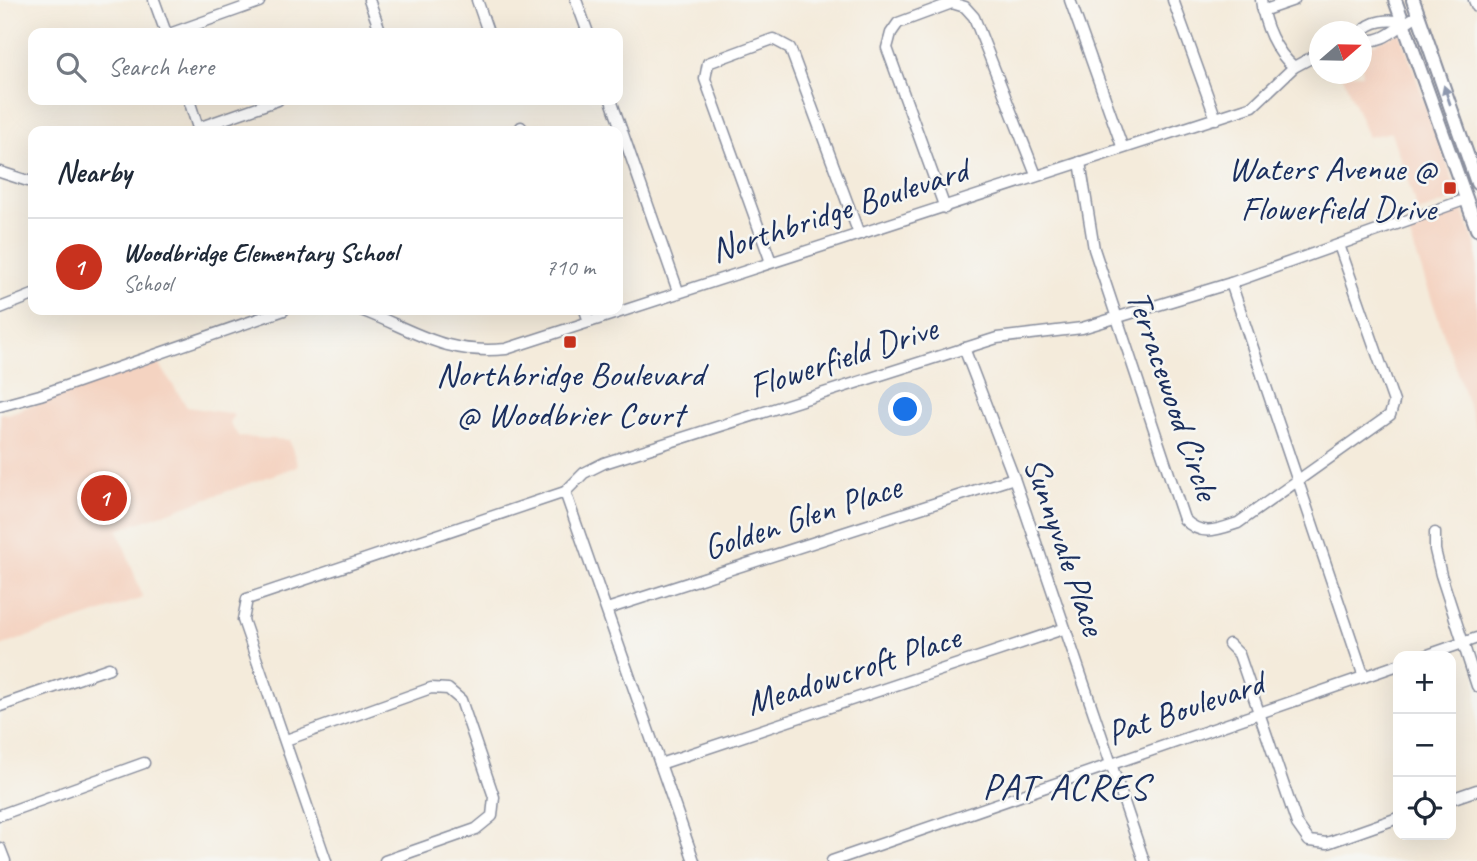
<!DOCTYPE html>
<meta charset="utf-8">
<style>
body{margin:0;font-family:Caveat,sans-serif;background:#f6f6f7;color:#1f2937}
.controls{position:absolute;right:21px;bottom:21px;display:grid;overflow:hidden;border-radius:14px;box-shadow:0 7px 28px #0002}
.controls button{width:63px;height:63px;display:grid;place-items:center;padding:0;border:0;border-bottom:2px solid #e0e1e3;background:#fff;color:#1f2937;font:35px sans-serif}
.compass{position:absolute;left:1309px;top:21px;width:63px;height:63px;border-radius:50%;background:#fff;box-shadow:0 7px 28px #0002;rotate:70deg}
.you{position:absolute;left:906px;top:410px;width:24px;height:24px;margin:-18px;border:5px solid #fff;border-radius:50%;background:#1a73e8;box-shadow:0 0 0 10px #1a73e833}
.badge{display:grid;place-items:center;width:46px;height:46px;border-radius:50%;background:#c8321e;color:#fff;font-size:23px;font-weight:700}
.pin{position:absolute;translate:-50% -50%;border:4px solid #fff;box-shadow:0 2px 7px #0006}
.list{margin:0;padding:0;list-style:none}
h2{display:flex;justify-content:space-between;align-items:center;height:91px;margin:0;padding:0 28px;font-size:30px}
h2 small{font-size:23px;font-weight:400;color:#747a83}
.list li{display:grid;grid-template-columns:46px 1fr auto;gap:21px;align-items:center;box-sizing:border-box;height:98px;padding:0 28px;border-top:2px solid #e0e1e3}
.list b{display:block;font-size:26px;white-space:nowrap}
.list p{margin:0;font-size:23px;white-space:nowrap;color:#747a83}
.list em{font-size:23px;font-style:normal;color:#747a83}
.icon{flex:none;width:38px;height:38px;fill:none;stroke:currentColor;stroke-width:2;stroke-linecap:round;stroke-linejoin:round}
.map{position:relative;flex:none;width:1477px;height:861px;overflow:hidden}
.search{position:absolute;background:#fff;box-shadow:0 7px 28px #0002;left:28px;top:28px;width:595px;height:77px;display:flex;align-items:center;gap:18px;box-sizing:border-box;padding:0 24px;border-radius:14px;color:#747a83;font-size:26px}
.panel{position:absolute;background:#fff;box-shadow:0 7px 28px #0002;left:28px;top:126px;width:595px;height:189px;border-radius:14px}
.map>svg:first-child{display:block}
.built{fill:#f4d3c1}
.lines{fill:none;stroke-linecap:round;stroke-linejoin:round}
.minor-casing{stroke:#888d9c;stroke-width:13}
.major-casing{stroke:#888d9c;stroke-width:16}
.minor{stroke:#fff;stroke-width:10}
.major{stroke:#fff;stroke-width:12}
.oneway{fill:#8d97ae}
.poi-dot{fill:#c8321e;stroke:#f6f6f2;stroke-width:2.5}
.labels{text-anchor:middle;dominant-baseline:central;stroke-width:5;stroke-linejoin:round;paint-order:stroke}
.poi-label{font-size:35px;fill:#1b2f5e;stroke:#f6f6f2;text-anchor:end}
.street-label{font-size:35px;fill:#1b2f5e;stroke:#f6f6f2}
.neighbourhood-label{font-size:37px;letter-spacing:2px;fill:#1b2f5e;stroke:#f6f6f2}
</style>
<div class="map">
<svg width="1477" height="861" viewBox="0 0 1477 861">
<rect width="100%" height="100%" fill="#f6f6f2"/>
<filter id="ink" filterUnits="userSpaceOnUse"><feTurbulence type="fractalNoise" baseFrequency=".0143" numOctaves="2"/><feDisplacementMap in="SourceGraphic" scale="14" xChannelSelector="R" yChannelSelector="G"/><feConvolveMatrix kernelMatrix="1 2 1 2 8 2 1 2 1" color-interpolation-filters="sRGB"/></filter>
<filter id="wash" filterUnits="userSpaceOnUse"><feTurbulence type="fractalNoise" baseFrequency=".00686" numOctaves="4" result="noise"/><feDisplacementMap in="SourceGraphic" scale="28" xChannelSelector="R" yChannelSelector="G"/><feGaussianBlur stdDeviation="1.57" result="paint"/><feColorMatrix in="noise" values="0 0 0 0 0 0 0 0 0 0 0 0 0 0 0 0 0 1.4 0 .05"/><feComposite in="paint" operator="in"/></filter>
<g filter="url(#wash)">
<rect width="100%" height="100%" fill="#f4ebdb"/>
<g class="built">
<path d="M 1400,32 L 1459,198 L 1413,214 L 1418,211 L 1391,132 L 1368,137 L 1342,74 L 1362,74 L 1362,43 L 1371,45 Z"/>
<path d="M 1461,205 L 1477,249 L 1477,430 L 1406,225 Z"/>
<path d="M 156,359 L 187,407 L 234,414 L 230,424 L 239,437 L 289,440 L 298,466 L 118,530 L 143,598 L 0,646 L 0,413 L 8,414 Z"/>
</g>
</g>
<g filter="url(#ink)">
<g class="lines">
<g class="minor-casing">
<g id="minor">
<path d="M 154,0 L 166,33"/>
<path d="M 369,0 L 381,33"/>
<path d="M 477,0 L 488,32"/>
<path d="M 576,0 L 588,33"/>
<path d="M 1070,0 L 1122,146"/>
<path d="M 1173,0 L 1216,119"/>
<path d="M 1261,0 C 1264,25 1275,51 1294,67"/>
<path d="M 1474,0 L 1477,7"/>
<path d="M 1262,11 L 1294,0"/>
<path d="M 1362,32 C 1371,20 1389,19 1403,22"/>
<path d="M 172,33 L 259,2"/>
<path d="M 1362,39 C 1384,46 1400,23 1419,15"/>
<path d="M 189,100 L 199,131"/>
<path d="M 611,100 L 678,291"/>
<path d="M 521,127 L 522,131"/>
<path d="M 198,128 L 278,100"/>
<path d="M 1080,162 L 1094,249 L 1184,519 C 1201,537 1217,530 1238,523 L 1390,415 L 1394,402 L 1339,245"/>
<path d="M 0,172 L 28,181"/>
<path d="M 945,208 L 887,48 L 891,33 L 898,23 L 952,3 L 965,7 L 974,17 L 1036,175"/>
<path d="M 771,262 L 705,79 L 708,63 L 773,39 L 790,48 L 859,234"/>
<path d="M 1231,283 L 1364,677"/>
<path d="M 0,308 L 33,295"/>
<path d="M 361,310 C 416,331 443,355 506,349 L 1253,106 L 1294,67 L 1320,53"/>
<path d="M 585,310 L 589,322"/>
<path d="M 964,348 L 1014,478 L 1144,861"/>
<path d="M 0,406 L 40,395 L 284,310"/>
<path d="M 565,492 L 694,861"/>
<path d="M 1435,533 L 1435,550 L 1441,575 L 1477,686"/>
<path d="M 607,609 L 1014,478"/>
<path d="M 1229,644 L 1239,654 L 1297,824 L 1309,841 L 1327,843 L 1398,818"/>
<path d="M 1425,656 L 1477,638"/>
<path d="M 0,706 L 109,668"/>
<path d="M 286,740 L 431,688 L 448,689 L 461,700 L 494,797 L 492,816 L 476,829 L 385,861"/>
<path d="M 660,764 L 1063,629"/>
<path d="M 1451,799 L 1477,790"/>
<path d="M 0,815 L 144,763"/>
<path d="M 0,848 L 5,861"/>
<path d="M 326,861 L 243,620 L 247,599 L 565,492 L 584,473 L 604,463 L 997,338 L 1082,328 L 1231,283 L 1467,199"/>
<path d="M 832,861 L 1398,665"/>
</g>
</g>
<g class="major-casing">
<g id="major">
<path d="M 1395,0 L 1477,229"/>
<path d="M 1413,0 L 1477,183"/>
</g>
</g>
<use href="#minor" class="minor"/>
<use href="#major" class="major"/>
</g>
<defs><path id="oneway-solid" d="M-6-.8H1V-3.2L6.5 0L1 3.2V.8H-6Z" transform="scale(1.75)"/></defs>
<use class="oneway" href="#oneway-solid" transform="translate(1447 95) rotate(-109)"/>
</g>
<g class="poi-dot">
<rect x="1443" y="181" width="14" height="14" rx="3.5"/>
<rect x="563" y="335" width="14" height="14" rx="3.5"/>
</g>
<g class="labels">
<g class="poi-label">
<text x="1436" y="168">Waters Avenue @<tspan x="1436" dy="40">Flowerfield Drive</tspan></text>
<text x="570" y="374" text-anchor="middle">Northbridge Boulevard<tspan x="570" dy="40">@ Woodbrier Court</tspan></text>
</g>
<g class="street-label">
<text transform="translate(839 210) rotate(-18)">Northbridge Boulevard</text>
<text transform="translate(843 357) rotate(-18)">Flowerfield Drive</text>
<text transform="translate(1173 395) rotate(71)">Terracewood Circle</text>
<text transform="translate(802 517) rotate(-18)">Golden Glen Place</text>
<text transform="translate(1065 546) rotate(71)">Sunnyvale Place</text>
<text transform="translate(853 670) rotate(-18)">Meadowcroft Place</text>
<text transform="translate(1185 708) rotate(-19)">Pat Boulevard</text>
</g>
<g class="neighbourhood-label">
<text x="1066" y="786">PAT ACRES</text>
</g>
</g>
</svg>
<div class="controls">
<button>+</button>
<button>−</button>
<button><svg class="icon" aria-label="locate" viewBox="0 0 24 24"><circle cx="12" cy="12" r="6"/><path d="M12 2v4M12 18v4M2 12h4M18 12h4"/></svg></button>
</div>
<svg class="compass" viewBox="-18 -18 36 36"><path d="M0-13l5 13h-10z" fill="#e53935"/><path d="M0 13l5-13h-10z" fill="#747a83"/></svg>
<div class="you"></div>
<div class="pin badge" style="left:104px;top:498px">1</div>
<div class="search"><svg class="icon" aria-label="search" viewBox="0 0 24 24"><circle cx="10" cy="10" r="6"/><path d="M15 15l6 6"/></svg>Search here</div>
<section class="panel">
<h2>Nearby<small></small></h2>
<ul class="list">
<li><span class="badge">1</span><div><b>Woodbridge Elementary School</b><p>School</p></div><em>710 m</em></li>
</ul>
</section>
</div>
